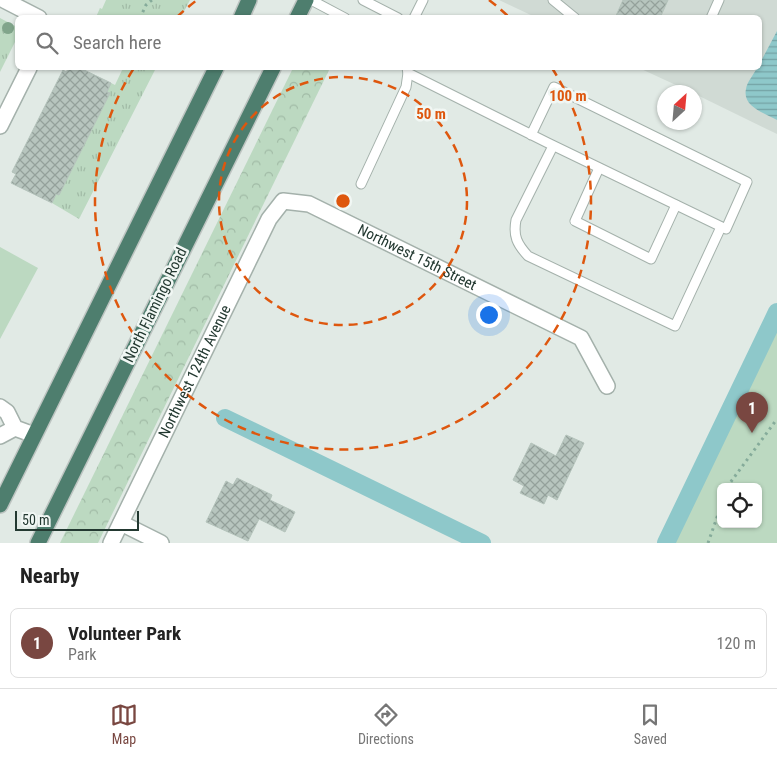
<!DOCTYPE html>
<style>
body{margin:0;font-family:"Roboto Condensed",sans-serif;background:#f6f6f6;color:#222}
.controls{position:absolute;right:15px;bottom:15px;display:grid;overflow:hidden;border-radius:8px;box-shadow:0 1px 4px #0004}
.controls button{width:45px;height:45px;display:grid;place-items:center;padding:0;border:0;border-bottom:1px solid #e0e0e0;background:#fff;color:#222;font:25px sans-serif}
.compass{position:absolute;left:657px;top:85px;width:45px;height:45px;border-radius:50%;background:#fff;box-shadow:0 1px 4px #0004;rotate:26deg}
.scale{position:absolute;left:15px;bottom:12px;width:124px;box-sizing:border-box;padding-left:5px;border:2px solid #233931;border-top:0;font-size:14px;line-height:18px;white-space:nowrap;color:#233931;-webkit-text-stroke:4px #f1f7f4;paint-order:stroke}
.you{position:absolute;left:488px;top:314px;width:18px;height:18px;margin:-12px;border:4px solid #fff;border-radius:50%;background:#1a73e8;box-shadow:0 0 0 8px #1a73e833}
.badge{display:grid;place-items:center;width:32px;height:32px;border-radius:50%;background:#794741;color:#fff;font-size:16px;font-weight:700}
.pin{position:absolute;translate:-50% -41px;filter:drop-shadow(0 1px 2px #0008)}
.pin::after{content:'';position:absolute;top:26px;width:18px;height:15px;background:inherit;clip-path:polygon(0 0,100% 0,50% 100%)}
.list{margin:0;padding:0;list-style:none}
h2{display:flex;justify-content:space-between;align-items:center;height:65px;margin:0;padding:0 20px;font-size:21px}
h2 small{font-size:16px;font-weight:400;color:#767676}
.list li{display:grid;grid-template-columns:32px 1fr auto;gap:15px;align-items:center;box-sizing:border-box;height:70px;margin:0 10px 10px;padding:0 10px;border:1px solid #e0e0e0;border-radius:8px}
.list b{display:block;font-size:19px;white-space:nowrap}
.list p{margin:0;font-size:16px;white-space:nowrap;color:#767676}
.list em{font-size:16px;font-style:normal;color:#767676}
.icon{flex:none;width:28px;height:28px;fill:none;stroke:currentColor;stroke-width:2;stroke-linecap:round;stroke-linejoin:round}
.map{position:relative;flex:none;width:777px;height:543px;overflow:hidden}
.search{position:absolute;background:#fff;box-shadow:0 1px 4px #0004;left:15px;right:15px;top:15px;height:55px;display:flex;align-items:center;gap:12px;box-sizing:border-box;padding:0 18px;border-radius:8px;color:#767676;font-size:19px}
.sheet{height:145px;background:#fff}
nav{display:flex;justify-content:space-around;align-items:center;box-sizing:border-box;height:70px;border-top:1px solid #e0e0e0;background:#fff;font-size:14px;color:#767676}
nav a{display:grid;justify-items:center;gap:2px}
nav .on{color:#794741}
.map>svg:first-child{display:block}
.built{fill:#d0dad4}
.grass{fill:url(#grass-tufts)}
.forest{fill:url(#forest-crowns)}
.park{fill:#bcd9c1;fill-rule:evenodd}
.water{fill:url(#water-rules)}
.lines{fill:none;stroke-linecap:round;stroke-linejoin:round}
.canal{stroke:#8ec8ca;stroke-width:18}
.building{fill:url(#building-cross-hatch);stroke:#b4c3bb}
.service-casing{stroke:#a4b1ab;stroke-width:11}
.minor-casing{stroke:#a4b1ab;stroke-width:18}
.trunk-casing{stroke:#bdc4c1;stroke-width:18}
.path{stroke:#85ab9a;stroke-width:3;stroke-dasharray:2.5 4;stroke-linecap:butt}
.service{stroke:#fff;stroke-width:9}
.minor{stroke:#fff;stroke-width:15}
.trunk{stroke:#4e7e6e;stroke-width:15}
.tree{fill:#81a58b}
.ring{fill:none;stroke:#de570e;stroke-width:2.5;stroke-dasharray:9 6}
.labels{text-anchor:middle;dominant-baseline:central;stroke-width:5;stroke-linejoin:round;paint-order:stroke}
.street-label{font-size:15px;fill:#233931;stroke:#f1f7f4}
.centre{fill:#de570e;stroke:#f1f7f4;stroke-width:2.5}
.ring-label{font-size:15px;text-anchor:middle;font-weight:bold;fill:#de570e;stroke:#f1f7f4;stroke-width:5;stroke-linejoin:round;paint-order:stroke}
</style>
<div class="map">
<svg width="777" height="543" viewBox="0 0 777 543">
<defs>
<pattern id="grass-tufts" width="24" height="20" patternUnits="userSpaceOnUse" patternTransform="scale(1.25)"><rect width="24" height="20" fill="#bcd9c1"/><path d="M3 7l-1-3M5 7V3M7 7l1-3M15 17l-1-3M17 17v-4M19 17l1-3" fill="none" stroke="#a1bba6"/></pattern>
<pattern id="forest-crowns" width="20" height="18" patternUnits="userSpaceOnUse" patternTransform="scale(1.25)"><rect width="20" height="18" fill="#bcd9c1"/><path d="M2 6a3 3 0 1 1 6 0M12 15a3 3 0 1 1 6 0" fill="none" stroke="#a1bba6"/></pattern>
<pattern id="water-rules" width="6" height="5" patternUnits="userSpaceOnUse" patternTransform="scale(1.25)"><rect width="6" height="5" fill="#8ec8ca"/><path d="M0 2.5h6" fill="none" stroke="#74a3a5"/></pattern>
<pattern id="building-cross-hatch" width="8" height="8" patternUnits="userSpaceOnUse" patternTransform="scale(1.25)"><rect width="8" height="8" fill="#b7c5be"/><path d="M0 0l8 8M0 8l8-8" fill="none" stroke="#94a19b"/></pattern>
</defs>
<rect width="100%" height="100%" fill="#e1eae5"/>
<path class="built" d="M 499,0 L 777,0 L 777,134 L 695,94 L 694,92 L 691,92 L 639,68 L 760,68 L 760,18 L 535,17 Z"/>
<g class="grass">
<path d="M 106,0 L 190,0 L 181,17 L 96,17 L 100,8 L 102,9 Z"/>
<path d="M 0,18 L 17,27 L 18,43 L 15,42 L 0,72 Z"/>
<path d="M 123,68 L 156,68 L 79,219 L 52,203 L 56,194 L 59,195 L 110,93 L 107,92 L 111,83 L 115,85 Z"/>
</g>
<path class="forest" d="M 293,68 L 330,68 L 98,543 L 60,543 Z"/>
<g class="park">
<path d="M 0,247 L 38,268 L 0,339 Z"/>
<path d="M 777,331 L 777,543 L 675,543 ZM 721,487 L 758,487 L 758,524 L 721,524 Z"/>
</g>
<path class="water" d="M 777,31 L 777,120 C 765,113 742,107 746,89 C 747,82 754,74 757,68 L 760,68 L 760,63 Z"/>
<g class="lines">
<g class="canal">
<path d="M 225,418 L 482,543"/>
<path d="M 666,543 L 777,312"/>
</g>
</g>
<g class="building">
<path d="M 623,0 L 668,0 L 660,18 L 615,18 Z"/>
<path d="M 69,68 L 80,68 L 111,83 L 107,92 L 110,93 L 59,195 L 56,194 L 52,203 L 11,183 L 16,174 L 12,172 L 63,70 L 66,72 Z"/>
<path d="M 566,435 L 584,443 L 557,500 L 548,495 L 544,504 L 520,493 L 524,486 L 513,480 L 531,443 L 556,456 Z"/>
<path d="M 237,478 L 272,495 L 270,500 L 295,512 L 285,532 L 259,519 L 248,541 L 206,522 L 226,481 L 233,485 Z"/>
</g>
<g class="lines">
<g class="service-casing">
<g id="service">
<path d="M 311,0 L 345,18"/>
<path d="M 363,0 L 398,18"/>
<path d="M 553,0 L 575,18"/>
<path d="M 414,18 L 423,0"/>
<path d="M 711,18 L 719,0"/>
<path d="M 407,68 L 408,73 L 548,143 L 726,229 L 747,182 L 554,87 L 531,135"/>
<path d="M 553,146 L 516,220 C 513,236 517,244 528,256 L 675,326 L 721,227"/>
<path d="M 599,168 L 575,221 L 651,259 L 676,205"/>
<path d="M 361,184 L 406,87 L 408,73"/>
</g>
</g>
<g class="minor-casing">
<g id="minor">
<path d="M 4,0 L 39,18"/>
<path d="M 0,126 L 29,68"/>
<path d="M 0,407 L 7,412 L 15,428 L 34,435"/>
<path d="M 0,436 L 15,428"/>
<path d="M 121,523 L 161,543"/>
<path id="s1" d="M 111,543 L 269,219 L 283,201 L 309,204 L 581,338 L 607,386"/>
</g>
</g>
<g class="trunk-casing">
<g id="trunk">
<path d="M 241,18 L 249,0"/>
<path d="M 297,18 L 306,0"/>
<path d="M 0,505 L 216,68"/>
<path d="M 38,543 L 273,68"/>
</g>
</g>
<g class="path">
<path d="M 140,18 L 146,5 L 152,0"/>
<path d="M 727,487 L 777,419"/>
<path d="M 708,543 L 721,506"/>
</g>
<use href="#service" class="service"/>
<use href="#minor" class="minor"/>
<use href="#trunk" class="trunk"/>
</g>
<circle class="tree" cx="8" cy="28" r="6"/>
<g class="ring">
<circle cx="343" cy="201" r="124"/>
<path d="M177 17A248 248 0 0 1 197 0M489 0A248 248 0 0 1 509 17M552 68A248 248 0 1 1 134 68"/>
</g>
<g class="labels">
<g class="street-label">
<text stroke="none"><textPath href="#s1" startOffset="530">Northwest 15th Street</textPath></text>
<text transform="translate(155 305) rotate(-64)">North Flamingo Road</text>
<text stroke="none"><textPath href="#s1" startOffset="191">Northwest 124th Avenue</textPath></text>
</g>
</g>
<circle cx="343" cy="201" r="8" class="centre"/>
<g class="ring-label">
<text x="568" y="101">100 m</text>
<text x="431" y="119">50 m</text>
</g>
</svg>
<div class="controls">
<button><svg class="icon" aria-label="locate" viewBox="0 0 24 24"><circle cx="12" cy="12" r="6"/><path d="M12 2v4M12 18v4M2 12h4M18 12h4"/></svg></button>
</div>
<svg class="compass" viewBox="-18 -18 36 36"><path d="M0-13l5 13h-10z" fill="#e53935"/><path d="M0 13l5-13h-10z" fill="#767676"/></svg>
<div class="scale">50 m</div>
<div class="you"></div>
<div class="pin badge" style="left:752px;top:433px">1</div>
<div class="search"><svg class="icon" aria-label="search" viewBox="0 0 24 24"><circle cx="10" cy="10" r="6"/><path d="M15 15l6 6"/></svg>Search here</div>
</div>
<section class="sheet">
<h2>Nearby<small></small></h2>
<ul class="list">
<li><span class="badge">1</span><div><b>Volunteer Park</b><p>Park</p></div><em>120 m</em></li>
</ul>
</section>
<nav>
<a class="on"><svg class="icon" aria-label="map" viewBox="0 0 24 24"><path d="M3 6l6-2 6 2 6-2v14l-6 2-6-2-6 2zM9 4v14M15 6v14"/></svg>Map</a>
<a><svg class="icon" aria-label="directions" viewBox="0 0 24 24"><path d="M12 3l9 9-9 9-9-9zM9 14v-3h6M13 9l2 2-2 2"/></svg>Directions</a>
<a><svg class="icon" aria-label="saved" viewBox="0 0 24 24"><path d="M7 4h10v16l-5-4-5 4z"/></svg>Saved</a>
</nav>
